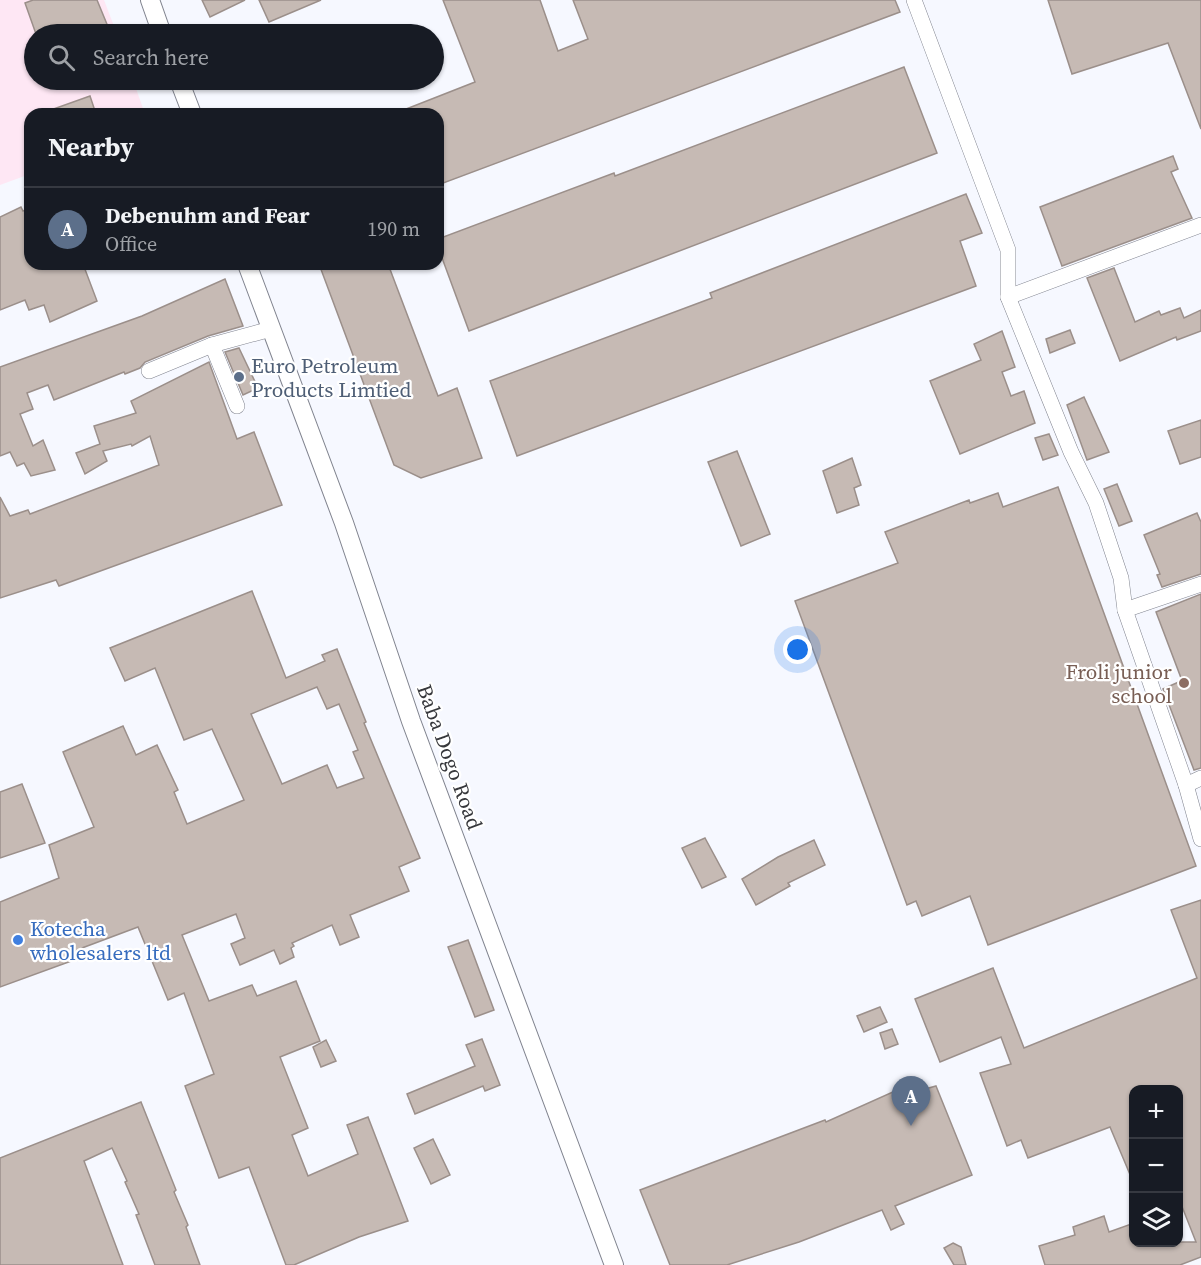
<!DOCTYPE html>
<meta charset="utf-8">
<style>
body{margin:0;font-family:"Source Serif 4",serif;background:#20242c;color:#f1f3f6}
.controls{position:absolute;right:18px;bottom:18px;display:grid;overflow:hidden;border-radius:12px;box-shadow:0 2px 4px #0004}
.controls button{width:54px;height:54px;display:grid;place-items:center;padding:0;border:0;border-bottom:2px solid #363941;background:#171b24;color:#f1f3f6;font:30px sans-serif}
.you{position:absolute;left:798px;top:650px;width:21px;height:21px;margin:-15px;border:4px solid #fff;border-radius:50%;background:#1a73e8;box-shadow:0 0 0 9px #1a73e833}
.badge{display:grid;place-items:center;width:39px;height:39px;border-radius:50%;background:#0f766e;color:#fff;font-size:20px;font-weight:700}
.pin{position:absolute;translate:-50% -50px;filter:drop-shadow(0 2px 3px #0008)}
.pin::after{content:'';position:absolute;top:32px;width:21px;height:18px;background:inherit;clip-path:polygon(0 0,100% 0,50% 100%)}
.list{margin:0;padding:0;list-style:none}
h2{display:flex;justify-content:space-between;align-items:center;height:78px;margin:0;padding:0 24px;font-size:26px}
h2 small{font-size:20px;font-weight:400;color:#9ea1a6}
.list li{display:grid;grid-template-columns:39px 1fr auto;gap:18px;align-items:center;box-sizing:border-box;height:84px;padding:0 24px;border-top:2px solid #363941}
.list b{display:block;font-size:22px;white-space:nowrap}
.list p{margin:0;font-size:20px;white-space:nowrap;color:#9ea1a6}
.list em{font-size:20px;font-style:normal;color:#9ea1a6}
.icon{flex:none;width:33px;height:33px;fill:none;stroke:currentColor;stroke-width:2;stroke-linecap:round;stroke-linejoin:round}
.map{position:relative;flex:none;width:1201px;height:1265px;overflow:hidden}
.search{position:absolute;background:#171b24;box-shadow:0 2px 4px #0004;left:24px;top:24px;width:420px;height:66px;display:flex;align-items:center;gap:15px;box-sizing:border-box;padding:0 21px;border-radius:33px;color:#9ea1a6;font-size:22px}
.panel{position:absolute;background:#171b24;box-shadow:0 2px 4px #0004;left:24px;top:108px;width:420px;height:162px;border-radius:18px}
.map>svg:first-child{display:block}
.industrial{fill:#fee7f4}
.building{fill:#c6bab4;stroke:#9b8f8a;stroke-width:1.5;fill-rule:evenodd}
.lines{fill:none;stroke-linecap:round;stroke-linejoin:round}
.minor-casing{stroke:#81848f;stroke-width:16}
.tertiary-casing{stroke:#81848f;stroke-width:20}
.minor{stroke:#fff;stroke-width:15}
.tertiary{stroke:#fff;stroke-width:18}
.service-dot{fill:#5c6f8a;stroke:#fff;stroke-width:2}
.education-dot{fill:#8d6e63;stroke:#fff;stroke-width:2}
.shop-dot{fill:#3f7fe0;stroke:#fff;stroke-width:2}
.labels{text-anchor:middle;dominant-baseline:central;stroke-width:4.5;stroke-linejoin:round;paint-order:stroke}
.service-label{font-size:21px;fill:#4e5e75;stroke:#fff;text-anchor:start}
.education-label{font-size:21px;fill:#785e54;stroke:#fff;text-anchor:end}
.street-label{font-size:21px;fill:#37383c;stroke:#fff}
.shop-label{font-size:21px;fill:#366cbe;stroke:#fff;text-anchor:start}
</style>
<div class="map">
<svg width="1201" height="1265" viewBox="0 0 1201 1265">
<rect width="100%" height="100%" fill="#f6f8ff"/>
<path class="industrial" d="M 0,0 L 104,0 L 117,34 L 34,34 L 34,80 L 133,80 L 145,114 L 30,114 L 30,174 L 0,185 Z"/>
<g class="building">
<path d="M 33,0 L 97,0 L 111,34 L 36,34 L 25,3 Z"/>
<path d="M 202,0 L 245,0 L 210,17 Z"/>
<path d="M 259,0 L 321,0 L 269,22 Z"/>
<path d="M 443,0 L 540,0 L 558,51 L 588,39 L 573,0 L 895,0 L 900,12 L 438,185 L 438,114 L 396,113 L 475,82 Z"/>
<path d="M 1048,0 L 1201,0 L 1201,129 L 1168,43 L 1072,74 Z"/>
<path d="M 904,67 L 937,153 L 469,331 L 438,247 L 438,239 L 614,173 L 615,176 Z"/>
<path d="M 90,96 L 96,114 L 45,114 L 45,112 Z"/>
<path d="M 1173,156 L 1178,169 L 1171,172 L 1192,218 L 1062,266 L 1040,207 Z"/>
<path d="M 966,194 L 982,233 L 960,241 L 976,286 L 517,456 L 490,381 L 712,298 L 710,293 Z"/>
<path d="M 21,207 L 23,211 L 30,208 L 30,264 L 83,264 L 97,301 L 50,322 L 44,305 L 29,310 L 25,300 L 0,310 L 0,217 Z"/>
<path d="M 319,264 L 388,264 L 438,396 L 457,388 L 482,458 L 421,478 L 394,465 Z"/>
<path d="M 1114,268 L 1135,322 L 1159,311 L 1161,315 L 1180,308 L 1184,318 L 1201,310 L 1201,331 L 1177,340 L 1176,337 L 1120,361 L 1087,278 Z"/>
<path d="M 225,279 L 243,326 L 208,336 L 145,362 L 140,368 L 125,374 L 124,372 L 54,400 L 48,385 L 27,393 L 33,409 L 20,414 L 33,446 L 43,440 L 55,470 L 31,476 L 24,463 L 17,466 L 10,452 L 0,456 L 0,367 L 142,316 Z"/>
<path d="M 1070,330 L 1075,343 L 1050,353 L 1046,339 Z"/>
<path d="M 1002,331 L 1015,367 L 1002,372 L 1011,396 L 1024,391 L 1035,423 L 960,454 L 930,381 L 981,360 L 974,344 Z"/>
<path d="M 239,348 L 258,388 L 243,395 L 225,352 Z"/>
<path d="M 209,362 L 237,439 L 254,432 L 282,505 L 59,586 L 56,580 L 0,598 L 0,497 L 10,516 L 28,510 L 30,514 L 159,465 L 150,436 L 132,446 L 131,444 L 103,451 L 107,461 L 85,474 L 76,453 L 100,444 L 94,426 L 136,413 L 131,401 Z"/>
<path d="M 1084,397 L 1109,452 L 1087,460 L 1067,405 Z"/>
<path d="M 1201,420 L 1201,457 L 1180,464 L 1168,431 Z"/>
<path d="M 1049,434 L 1058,455 L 1043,460 L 1035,438 Z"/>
<path d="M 737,451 L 770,534 L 741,546 L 708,462 Z"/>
<path d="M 852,458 L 861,485 L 854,488 L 859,505 L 837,513 L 823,471 Z"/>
<path d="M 1117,484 L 1132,521 L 1119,526 L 1104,489 Z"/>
<path d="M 1058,487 L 1196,866 L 988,945 L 970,896 L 922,916 L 916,901 L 907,905 L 795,601 L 898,563 L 885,532 L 969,500 L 970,503 L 998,493 L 1003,507 Z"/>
<path d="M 1197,513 L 1201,522 L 1201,574 L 1162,587 L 1157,575 L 1160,574 L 1144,535 Z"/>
<path d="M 252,591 L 286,678 L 325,661 L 322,655 L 337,649 L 366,722 L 364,723 L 420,858 L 399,867 L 409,891 L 350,915 L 359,937 L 340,945 L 332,925 L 292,943 L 294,946 L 291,948 L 294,957 L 280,964 L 274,950 L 240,965 L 231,944 L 245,938 L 236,914 L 182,935 L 209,1001 L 252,985 L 257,996 L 296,981 L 320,1041 L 280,1057 L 308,1128 L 292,1135 L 308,1176 L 358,1154 L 347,1125 L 368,1117 L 408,1221 L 359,1237 L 294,1265 L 286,1265 L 249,1167 L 219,1178 L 185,1086 L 214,1074 L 184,993 L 168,1000 L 138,927 L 82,948 L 85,956 L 0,987 L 0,902 L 59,878 L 49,845 L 94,827 L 63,752 L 123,726 L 136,755 L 157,745 L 178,790 L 174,792 L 187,824 L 244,800 L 212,729 L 184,740 L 155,668 L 125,681 L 110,648 ZM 317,687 L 327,709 L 339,704 L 358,750 L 353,752 L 364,778 L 337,788 L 327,765 L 282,784 L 251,714 Z"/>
<path d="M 1201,594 L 1201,768 L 1194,770 L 1163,689 L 1181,681 L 1181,678 L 1156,612 Z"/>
<path d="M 22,784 L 45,843 L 0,858 L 0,792 Z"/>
<path d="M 705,838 L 726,877 L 702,888 L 682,848 Z"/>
<path d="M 814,840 L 825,865 L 788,883 L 790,886 L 756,905 L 742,879 L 778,857 Z"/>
<path d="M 1201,900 L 1201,1257 L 1180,1265 L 1045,1265 L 1039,1246 L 1075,1235 L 1073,1227 L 1104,1216 L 1109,1232 L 1134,1223 L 1134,1242 L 1196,1242 L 1181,1204 L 1179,1206 L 1179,1089 L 1134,1089 L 1134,1184 L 1110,1127 L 1028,1158 L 1021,1140 L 1007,1146 L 980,1073 L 1011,1064 L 1001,1037 L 940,1062 L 915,999 L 993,968 L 1024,1048 L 1197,978 L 1171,910 Z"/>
<path d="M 468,940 L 494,1010 L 475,1017 L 448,947 Z"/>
<path d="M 880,1007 L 887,1022 L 864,1032 L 857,1016 Z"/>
<path d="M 892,1029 L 898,1044 L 885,1049 L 880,1033 Z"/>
<path d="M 482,1039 L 500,1085 L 485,1091 L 483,1086 L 415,1114 L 407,1094 L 475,1066 L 466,1045 Z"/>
<path d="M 326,1040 L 336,1061 L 321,1067 L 313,1047 Z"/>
<path d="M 936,1086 L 972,1175 L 895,1206 L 904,1224 L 891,1230 L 882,1210 L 799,1242 L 727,1265 L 670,1265 L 640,1190 L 825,1120 L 826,1122 L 895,1091 L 897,1097 Z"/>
<path d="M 141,1102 L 176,1190 L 174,1192 L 188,1225 L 186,1227 L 200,1265 L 155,1265 L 136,1215 L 139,1214 L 125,1182 L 127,1181 L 112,1148 L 84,1161 L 123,1265 L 0,1265 L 0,1158 Z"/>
<path d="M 433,1139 L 450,1175 L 431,1184 L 414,1148 Z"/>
<path d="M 953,1243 L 961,1247 L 966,1265 L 954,1265 L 944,1248 Z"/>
</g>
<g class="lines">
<g class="minor-casing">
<g id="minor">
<path d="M 914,0 L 1008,250 L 1008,297 L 1071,452 L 1096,503 L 1121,578 L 1125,610 L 1186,785 L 1201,839"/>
<path d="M 1008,297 L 1201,225"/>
<path d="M 149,371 L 212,345"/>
<path d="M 237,406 L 212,345 L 271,329"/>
<path d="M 1125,610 L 1201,584"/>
<path d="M 1186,785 L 1201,778"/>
</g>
</g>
<g class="tertiary-casing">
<g id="tertiary">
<path d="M 150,0 L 162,34"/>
<path d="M 179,80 L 192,114"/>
<path d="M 247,264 L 344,523 L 411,721 L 614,1265"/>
</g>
</g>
<use href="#minor" class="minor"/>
<use href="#tertiary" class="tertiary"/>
</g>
<circle class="service-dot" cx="239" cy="377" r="6"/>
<circle class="education-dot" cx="1184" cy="683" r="6"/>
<circle class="shop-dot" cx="18" cy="940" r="6"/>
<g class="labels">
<g class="service-label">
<text x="251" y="365">Euro Petroleum<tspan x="251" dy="24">Products Limtied</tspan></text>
</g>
<g class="education-label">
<text x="1172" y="671">Froli junior<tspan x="1172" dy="24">school</tspan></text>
</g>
<g class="street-label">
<text transform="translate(450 757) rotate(70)">Baba Dogo Road</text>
</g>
<g class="shop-label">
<text x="30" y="928">Kotecha<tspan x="30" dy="24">wholesalers ltd</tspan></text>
</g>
</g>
</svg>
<div class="controls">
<button>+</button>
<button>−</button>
<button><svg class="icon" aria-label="layers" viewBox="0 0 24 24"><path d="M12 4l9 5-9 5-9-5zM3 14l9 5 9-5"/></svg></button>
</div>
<div class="you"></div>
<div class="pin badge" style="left:911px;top:1126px;background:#5c6f8a">A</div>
<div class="search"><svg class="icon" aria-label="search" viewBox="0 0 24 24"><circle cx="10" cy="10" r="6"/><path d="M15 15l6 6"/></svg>Search here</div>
<section class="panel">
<h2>Nearby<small></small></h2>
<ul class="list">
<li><span class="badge" style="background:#5c6f8a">A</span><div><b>Debenuhm and Fear</b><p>Office</p></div><em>190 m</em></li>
</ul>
</section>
</div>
